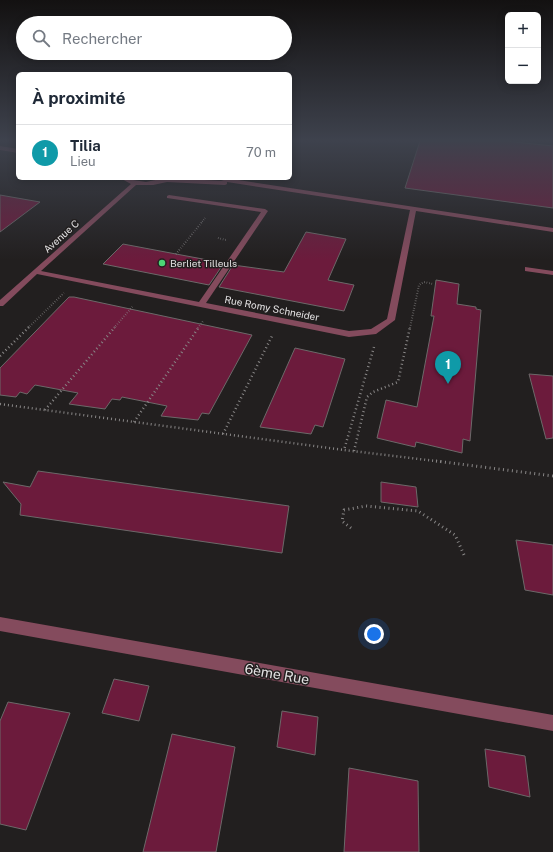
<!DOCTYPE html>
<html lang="fr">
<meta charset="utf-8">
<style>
body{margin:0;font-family:"Public Sans",sans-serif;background:#f6f6f7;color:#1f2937}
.controls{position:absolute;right:12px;top:12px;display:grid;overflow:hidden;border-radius:6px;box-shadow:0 2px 10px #0003}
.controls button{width:36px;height:36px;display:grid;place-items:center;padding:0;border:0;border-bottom:1px solid #e0e1e3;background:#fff;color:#1f2937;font:20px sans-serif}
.you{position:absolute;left:374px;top:634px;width:14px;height:14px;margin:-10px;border:3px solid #fff;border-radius:50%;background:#1a73e8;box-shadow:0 0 0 6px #1a73e833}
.badge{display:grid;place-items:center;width:26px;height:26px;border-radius:50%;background:#347753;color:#fff;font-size:13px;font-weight:700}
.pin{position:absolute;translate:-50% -33px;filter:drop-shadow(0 1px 2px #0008)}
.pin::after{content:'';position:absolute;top:21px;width:14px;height:12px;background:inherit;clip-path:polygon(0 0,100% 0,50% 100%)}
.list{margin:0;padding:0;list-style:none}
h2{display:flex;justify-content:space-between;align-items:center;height:52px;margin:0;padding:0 16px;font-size:17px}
h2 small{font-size:13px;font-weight:400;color:#747a83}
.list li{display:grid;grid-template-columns:26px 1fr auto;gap:12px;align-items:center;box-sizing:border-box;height:56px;padding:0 16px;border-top:1px solid #e0e1e3}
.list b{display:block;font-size:15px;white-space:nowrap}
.list p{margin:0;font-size:13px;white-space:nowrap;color:#747a83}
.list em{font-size:13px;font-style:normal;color:#747a83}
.icon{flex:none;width:22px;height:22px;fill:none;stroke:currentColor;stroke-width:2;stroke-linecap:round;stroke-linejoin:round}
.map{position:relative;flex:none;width:553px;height:852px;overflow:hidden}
.search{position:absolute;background:#fff;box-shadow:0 2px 10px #0003;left:16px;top:16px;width:276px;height:44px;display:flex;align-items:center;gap:10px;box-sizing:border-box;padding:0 14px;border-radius:22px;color:#747a83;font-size:15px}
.panel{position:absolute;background:#fff;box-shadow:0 2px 10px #0003;left:16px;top:72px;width:276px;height:108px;border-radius:6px}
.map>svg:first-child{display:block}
.building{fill:#6c1b3c;stroke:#6c6969}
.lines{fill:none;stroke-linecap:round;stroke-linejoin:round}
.path-far3{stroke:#898787;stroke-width:1.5;stroke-dasharray:0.5 1.5;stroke-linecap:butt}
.path-far2{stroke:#898787;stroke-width:2;stroke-dasharray:0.5 2;stroke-linecap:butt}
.path-far1{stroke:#898787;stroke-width:2.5;stroke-dasharray:1 3;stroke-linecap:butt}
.path{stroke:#898787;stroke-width:3;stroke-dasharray:1 3.5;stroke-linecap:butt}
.minor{fill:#844b5d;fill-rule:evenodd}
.poi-dot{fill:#4dd676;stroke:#221f1f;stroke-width:1.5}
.labels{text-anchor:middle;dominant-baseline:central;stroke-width:3;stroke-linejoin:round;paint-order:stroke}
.far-street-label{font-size:10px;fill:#e2e0e1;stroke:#221f1f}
.far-poi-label{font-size:10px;fill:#e2e0e1;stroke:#221f1f;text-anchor:start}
.near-street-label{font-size:14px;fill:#e2e0e1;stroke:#221f1f}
</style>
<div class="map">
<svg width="553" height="852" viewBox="0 0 553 852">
<rect width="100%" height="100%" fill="#221f1f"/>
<g class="building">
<path d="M 420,141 L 505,141 L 553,146 L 553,208 L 405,188 Z"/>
<path d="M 0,195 L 40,202 L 0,232 Z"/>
<path d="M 306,232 L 346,239 L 328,280 L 354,285 L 344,311 L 219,287 L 233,265 L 284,272 Z"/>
<path d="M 123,244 L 176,254 L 224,263 L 209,285 L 103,264 Z"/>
<path d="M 436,280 L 459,284 L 457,304 L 476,307 L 476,309 L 481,310 L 470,441 L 463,439 L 462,453 L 416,442 L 415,447 L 377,438 L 386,400 L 417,407 L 434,316 L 431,316 Z"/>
<path d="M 69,297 L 74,297 L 252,335 L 209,414 L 202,413 L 198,420 L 161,416 L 167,406 L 122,397 L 120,400 L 112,399 L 105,409 L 69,404 L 78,393 L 35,385 L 27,394 L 20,392 L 16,397 L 0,395 L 0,368 Z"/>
<path d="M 295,348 L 345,359 L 323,427 L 315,425 L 311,434 L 260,427 Z"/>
<path d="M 529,374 L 553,376 L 553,438 L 546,439 Z"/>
<path d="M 38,471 L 289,506 L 282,553 L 20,515 L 21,504 L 3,482 L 30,487 Z"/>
<path d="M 381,482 L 416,487 L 418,507 L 381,502 Z"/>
<path d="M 516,540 L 553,545 L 553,595 L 525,590 Z"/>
<path d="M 114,679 L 149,686 L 139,721 L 102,713 Z"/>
<path d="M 8,702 L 70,713 L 26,830 L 0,824 L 0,721 Z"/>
<path d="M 282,711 L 318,717 L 315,755 L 277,747 Z"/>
<path d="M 172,734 L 235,747 L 216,852 L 143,852 Z"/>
<path d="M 485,749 L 525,756 L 530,797 L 489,787 Z"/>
<path d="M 349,768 L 418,781 L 419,852 L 344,852 Z"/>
</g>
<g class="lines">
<path class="path-far3" d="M 201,223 L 206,217"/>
<g class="path-far2">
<path d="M 218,238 L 226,240"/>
<path d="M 176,254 L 202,222"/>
<path d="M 28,328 L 64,293"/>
<path d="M 114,328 L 133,306"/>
<path d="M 198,328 L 203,321"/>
<path d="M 410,328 L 419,285 L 424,282 L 433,284"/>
</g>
<g class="path-far1">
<path d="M 374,347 L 344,450 L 444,462"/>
<path d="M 0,356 L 29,327"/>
<path d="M 0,404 L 344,450"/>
<path d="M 45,410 L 115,327"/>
<path d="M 134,422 L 199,327"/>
<path d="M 223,434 L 273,334"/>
<path d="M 354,451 L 367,397 L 373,392 L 398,382 L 410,327"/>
</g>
<g class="path">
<path d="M 436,461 L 553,476"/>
<path d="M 351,528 L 342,521 L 344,510 L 366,506 L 418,511 L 455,535 L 465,557"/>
</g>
<g class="minor">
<path d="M 0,146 L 18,149 L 18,153 L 0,150 Z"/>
<path d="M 120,178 L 146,182 L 165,178 L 224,181 L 215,178 L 225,178 L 553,228 L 553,232 L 416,211 L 395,320 L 376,334 L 349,337 L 37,274 L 3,306 L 0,306 L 0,300 L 131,184 ZM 167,182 L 225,185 L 227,184 L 227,182 L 410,210 L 387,319 L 371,329 L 349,331 L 206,303 L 268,211 L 265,209 L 169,195 L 167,196 L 167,198 L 261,212 L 199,302 L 41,271 L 136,185 L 153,185 Z"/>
<path d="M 525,267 L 553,271 L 553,275 L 525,271 Z"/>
<path d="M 0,617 L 553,715 L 553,731 L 0,631 Z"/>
</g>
</g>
<linearGradient id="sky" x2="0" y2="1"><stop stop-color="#131111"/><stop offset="0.54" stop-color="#3e424d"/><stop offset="1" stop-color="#3e424d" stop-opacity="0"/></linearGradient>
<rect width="553" height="260" fill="url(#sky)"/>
<circle class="poi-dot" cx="162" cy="263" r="4"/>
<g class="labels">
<g class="far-street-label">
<text transform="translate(61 236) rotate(-42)">Avenue C</text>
<text transform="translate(272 308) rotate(11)">Rue Romy Schneider</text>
</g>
<g class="far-poi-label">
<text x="170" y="263">Berliet Tilleuls</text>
</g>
<g class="near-street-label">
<text transform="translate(277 674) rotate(10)">6ème Rue</text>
</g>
</g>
</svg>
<div class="controls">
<button>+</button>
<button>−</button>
</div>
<div class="you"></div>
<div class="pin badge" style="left:448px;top:384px;background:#0f9aa8">1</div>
<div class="search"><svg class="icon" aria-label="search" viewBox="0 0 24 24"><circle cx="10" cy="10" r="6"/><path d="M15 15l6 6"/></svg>Rechercher</div>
<section class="panel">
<h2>À proximité<small></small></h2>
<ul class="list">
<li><span class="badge" style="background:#0f9aa8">1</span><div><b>Tilia</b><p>Lieu</p></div><em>70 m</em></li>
</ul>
</section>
</div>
